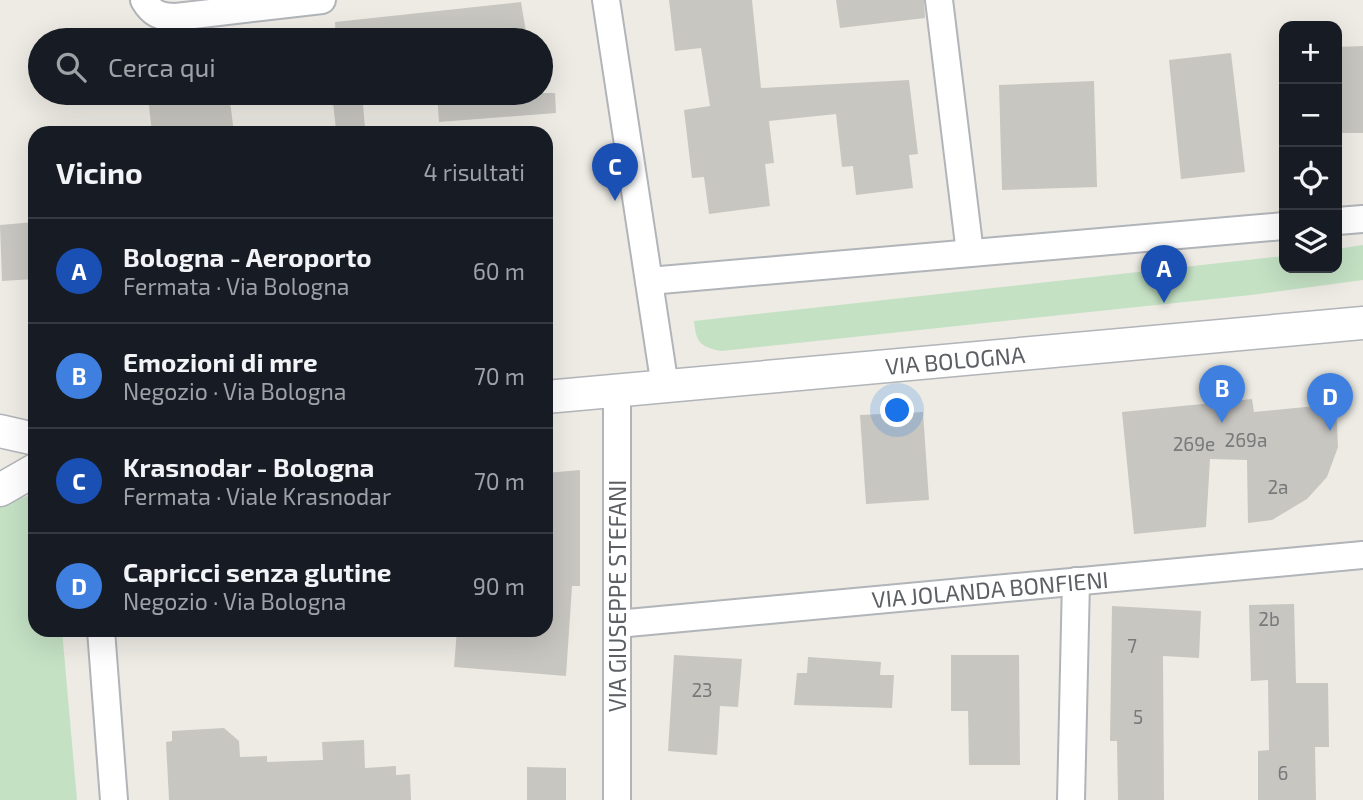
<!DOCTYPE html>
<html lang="it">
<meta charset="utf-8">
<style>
body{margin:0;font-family:"Exo 2",sans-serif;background:#242831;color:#f1f3f6}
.controls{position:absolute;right:21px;top:21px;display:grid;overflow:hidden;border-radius:14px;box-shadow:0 7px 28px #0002}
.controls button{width:63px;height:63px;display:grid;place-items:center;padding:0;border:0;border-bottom:2px solid #363941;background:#171b24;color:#f1f3f6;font:35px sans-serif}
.you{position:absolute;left:898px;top:411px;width:24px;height:24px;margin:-18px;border:5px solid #fff;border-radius:50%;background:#1a73e8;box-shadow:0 0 0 10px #1a73e833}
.badge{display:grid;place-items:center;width:46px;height:46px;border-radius:50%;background:#d35244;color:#fff;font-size:23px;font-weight:700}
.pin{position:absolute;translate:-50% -58px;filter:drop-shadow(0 2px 4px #0008)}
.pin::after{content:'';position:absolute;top:37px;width:24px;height:21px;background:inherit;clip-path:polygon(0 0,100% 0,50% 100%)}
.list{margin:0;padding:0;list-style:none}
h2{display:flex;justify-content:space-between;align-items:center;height:91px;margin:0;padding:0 28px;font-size:30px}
h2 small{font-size:23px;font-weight:400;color:#9ea1a6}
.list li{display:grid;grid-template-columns:46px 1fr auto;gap:21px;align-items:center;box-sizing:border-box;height:105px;padding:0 28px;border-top:2px solid #363941}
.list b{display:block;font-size:26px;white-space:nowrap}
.list p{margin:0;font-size:23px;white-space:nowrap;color:#9ea1a6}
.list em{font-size:23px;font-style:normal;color:#9ea1a6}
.icon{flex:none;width:38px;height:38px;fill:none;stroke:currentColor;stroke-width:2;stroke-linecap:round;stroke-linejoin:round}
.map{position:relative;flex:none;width:1363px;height:800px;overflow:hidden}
.search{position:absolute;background:#171b24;box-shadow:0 7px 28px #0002;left:28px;top:28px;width:525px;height:77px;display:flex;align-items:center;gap:18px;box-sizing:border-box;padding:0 24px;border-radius:38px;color:#9ea1a6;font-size:26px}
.panel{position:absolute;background:#171b24;box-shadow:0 7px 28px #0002;left:28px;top:126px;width:525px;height:511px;border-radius:21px}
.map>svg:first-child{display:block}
.green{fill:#c4e1c4}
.building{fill:#c8c6c1}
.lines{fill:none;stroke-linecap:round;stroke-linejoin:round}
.minor-casing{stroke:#b1b4b8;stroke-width:30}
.tertiary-casing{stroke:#b1b4b8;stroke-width:35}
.minor{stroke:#fff;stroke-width:26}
.tertiary{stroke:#fff;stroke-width:32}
.labels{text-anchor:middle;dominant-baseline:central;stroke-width:5;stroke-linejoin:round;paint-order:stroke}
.number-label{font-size:19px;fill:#77797a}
.street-label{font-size:23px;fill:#5c5f63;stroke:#fff}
</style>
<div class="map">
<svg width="1363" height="800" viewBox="0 0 1363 800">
<rect width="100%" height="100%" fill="#edebe4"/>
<g class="green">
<path d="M 1363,245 L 1363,280 L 1251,295 L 721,351 C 700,347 696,342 694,321 L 1284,256 L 1284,268 L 1337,268 L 1337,249 Z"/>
<path d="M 35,493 L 35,630 L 62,630 L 77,800 L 0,800 L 0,506 Z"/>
</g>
<g class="building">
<path d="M 669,0 L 752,0 L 761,88 L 909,80 L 918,154 L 909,155 L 913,188 L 856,195 L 853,166 L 842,167 L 836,114 L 769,121 L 774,163 L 765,164 L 770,206 L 709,214 L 704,177 L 692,178 L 684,110 L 710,106 L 701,48 L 675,51 Z"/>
<path d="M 836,0 L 924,0 L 925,18 L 840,28 Z"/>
<path d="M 521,2 L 527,38 L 336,40 L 335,22 Z"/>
<path d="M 1363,46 L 1363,133 L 1337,133 L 1337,47 Z"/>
<path d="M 1231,53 L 1245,172 L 1181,179 L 1169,60 Z"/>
<path d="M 1094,81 L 1097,187 L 1002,190 L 999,85 Z"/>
<path d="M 182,93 L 229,93 L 234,133 L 152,133 L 148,97 Z"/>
<path d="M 332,93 L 362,93 L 365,128 L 336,130 Z"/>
<path d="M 437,93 L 555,93 L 556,113 L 439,122 Z"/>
<path d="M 35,222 L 35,279 L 2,281 L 0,225 Z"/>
<path d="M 1252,399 L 1254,412 L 1336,404 L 1338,447 L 1327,477 L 1307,499 L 1272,520 L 1248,523 L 1247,460 L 1210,459 L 1206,527 L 1134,534 L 1122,412 Z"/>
<path d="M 923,412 L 929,500 L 866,504 L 860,415 Z"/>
<path d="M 580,470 L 580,586 L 572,586 L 566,676 L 454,667 L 457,630 L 546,630 L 546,473 Z"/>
<path d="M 1294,604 L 1296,683 L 1328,683 L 1329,747 L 1315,747 L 1316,800 L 1258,800 L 1258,751 L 1269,750 L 1268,680 L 1251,681 L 1249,605 Z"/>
<path d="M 1112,606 L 1201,611 L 1199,658 L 1163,656 L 1164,800 L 1118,800 L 1117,741 L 1110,741 Z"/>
<path d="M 674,655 L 742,659 L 738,707 L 720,706 L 717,755 L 668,751 Z"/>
<path d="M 951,655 L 1019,655 L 1020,765 L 969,765 L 968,711 L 951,711 Z"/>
<path d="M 808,657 L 881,662 L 880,675 L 894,675 L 892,708 L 794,705 L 797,673 L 807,673 Z"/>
<path d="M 224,728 L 239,741 L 240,757 L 267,756 L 267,762 L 323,760 L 322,742 L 364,740 L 365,768 L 396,766 L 396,775 L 410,774 L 411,800 L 169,800 L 166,742 L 172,741 L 172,731 Z"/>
<path d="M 527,767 L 566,768 L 566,800 L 527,800 Z"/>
</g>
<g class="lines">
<g class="minor-casing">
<g id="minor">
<path d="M 144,0 C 152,14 160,17 176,17 L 322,0"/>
<path d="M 606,0 L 665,387"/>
<path d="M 939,0 L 970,253"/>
<path d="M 1337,221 L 1363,219"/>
<path d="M 649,281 L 1284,226"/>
<path d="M 617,624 L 1363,555"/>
<path d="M 101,630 L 114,800"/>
<path d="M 617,800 L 617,391"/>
<path d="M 1071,800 L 1076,581"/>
</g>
</g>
<g class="tertiary-casing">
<g id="tertiary">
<path d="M 546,397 L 1363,323"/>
<path d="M 0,431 L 35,439"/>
<path d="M 0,490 L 35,470"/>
</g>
</g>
<use href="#minor" class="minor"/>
<use href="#tertiary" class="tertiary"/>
</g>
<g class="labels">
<g class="number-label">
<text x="1246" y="439">269a</text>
<text x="1194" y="443">269e</text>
<text x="1278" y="486">2a</text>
<text x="1269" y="618">2b</text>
<text x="1132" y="645">7</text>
<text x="702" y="689">23</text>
<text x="1138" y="716">5</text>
<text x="1283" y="772">6</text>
</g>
<g class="street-label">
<text transform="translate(955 360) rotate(-5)">VIA BOLOGNA</text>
<text transform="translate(990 589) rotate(-5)">VIA JOLANDA BONFIENI</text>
<text transform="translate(617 596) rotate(-90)">VIA GIUSEPPE STEFANI</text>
</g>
</g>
</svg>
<div class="controls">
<button>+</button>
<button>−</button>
<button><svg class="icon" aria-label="locate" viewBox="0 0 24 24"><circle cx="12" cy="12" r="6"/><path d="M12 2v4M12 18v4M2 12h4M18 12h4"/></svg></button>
<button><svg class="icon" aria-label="layers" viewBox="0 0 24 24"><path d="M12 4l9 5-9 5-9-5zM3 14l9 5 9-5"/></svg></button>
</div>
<div class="you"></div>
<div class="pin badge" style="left:1164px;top:303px;background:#1a4fb4">A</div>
<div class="pin badge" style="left:1222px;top:423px;background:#3f7fe0">B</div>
<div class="pin badge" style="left:615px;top:201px;background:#1a4fb4">C</div>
<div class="pin badge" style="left:1330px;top:431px;background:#3f7fe0">D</div>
<div class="search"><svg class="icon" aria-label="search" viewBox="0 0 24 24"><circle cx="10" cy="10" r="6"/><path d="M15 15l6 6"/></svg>Cerca qui</div>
<section class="panel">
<h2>Vicino<small>4 risultati</small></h2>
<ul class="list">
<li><span class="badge" style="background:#1a4fb4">A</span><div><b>Bologna - Aeroporto</b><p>Fermata · Via Bologna</p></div><em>60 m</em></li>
<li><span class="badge" style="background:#3f7fe0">B</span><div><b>Emozioni di mre</b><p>Negozio · Via Bologna</p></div><em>70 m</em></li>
<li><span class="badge" style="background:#1a4fb4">C</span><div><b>Krasnodar - Bologna</b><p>Fermata · Viale Krasnodar</p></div><em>70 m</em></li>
<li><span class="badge" style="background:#3f7fe0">D</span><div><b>Capricci senza glutine</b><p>Negozio · Via Bologna</p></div><em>90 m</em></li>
</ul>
</section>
</div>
